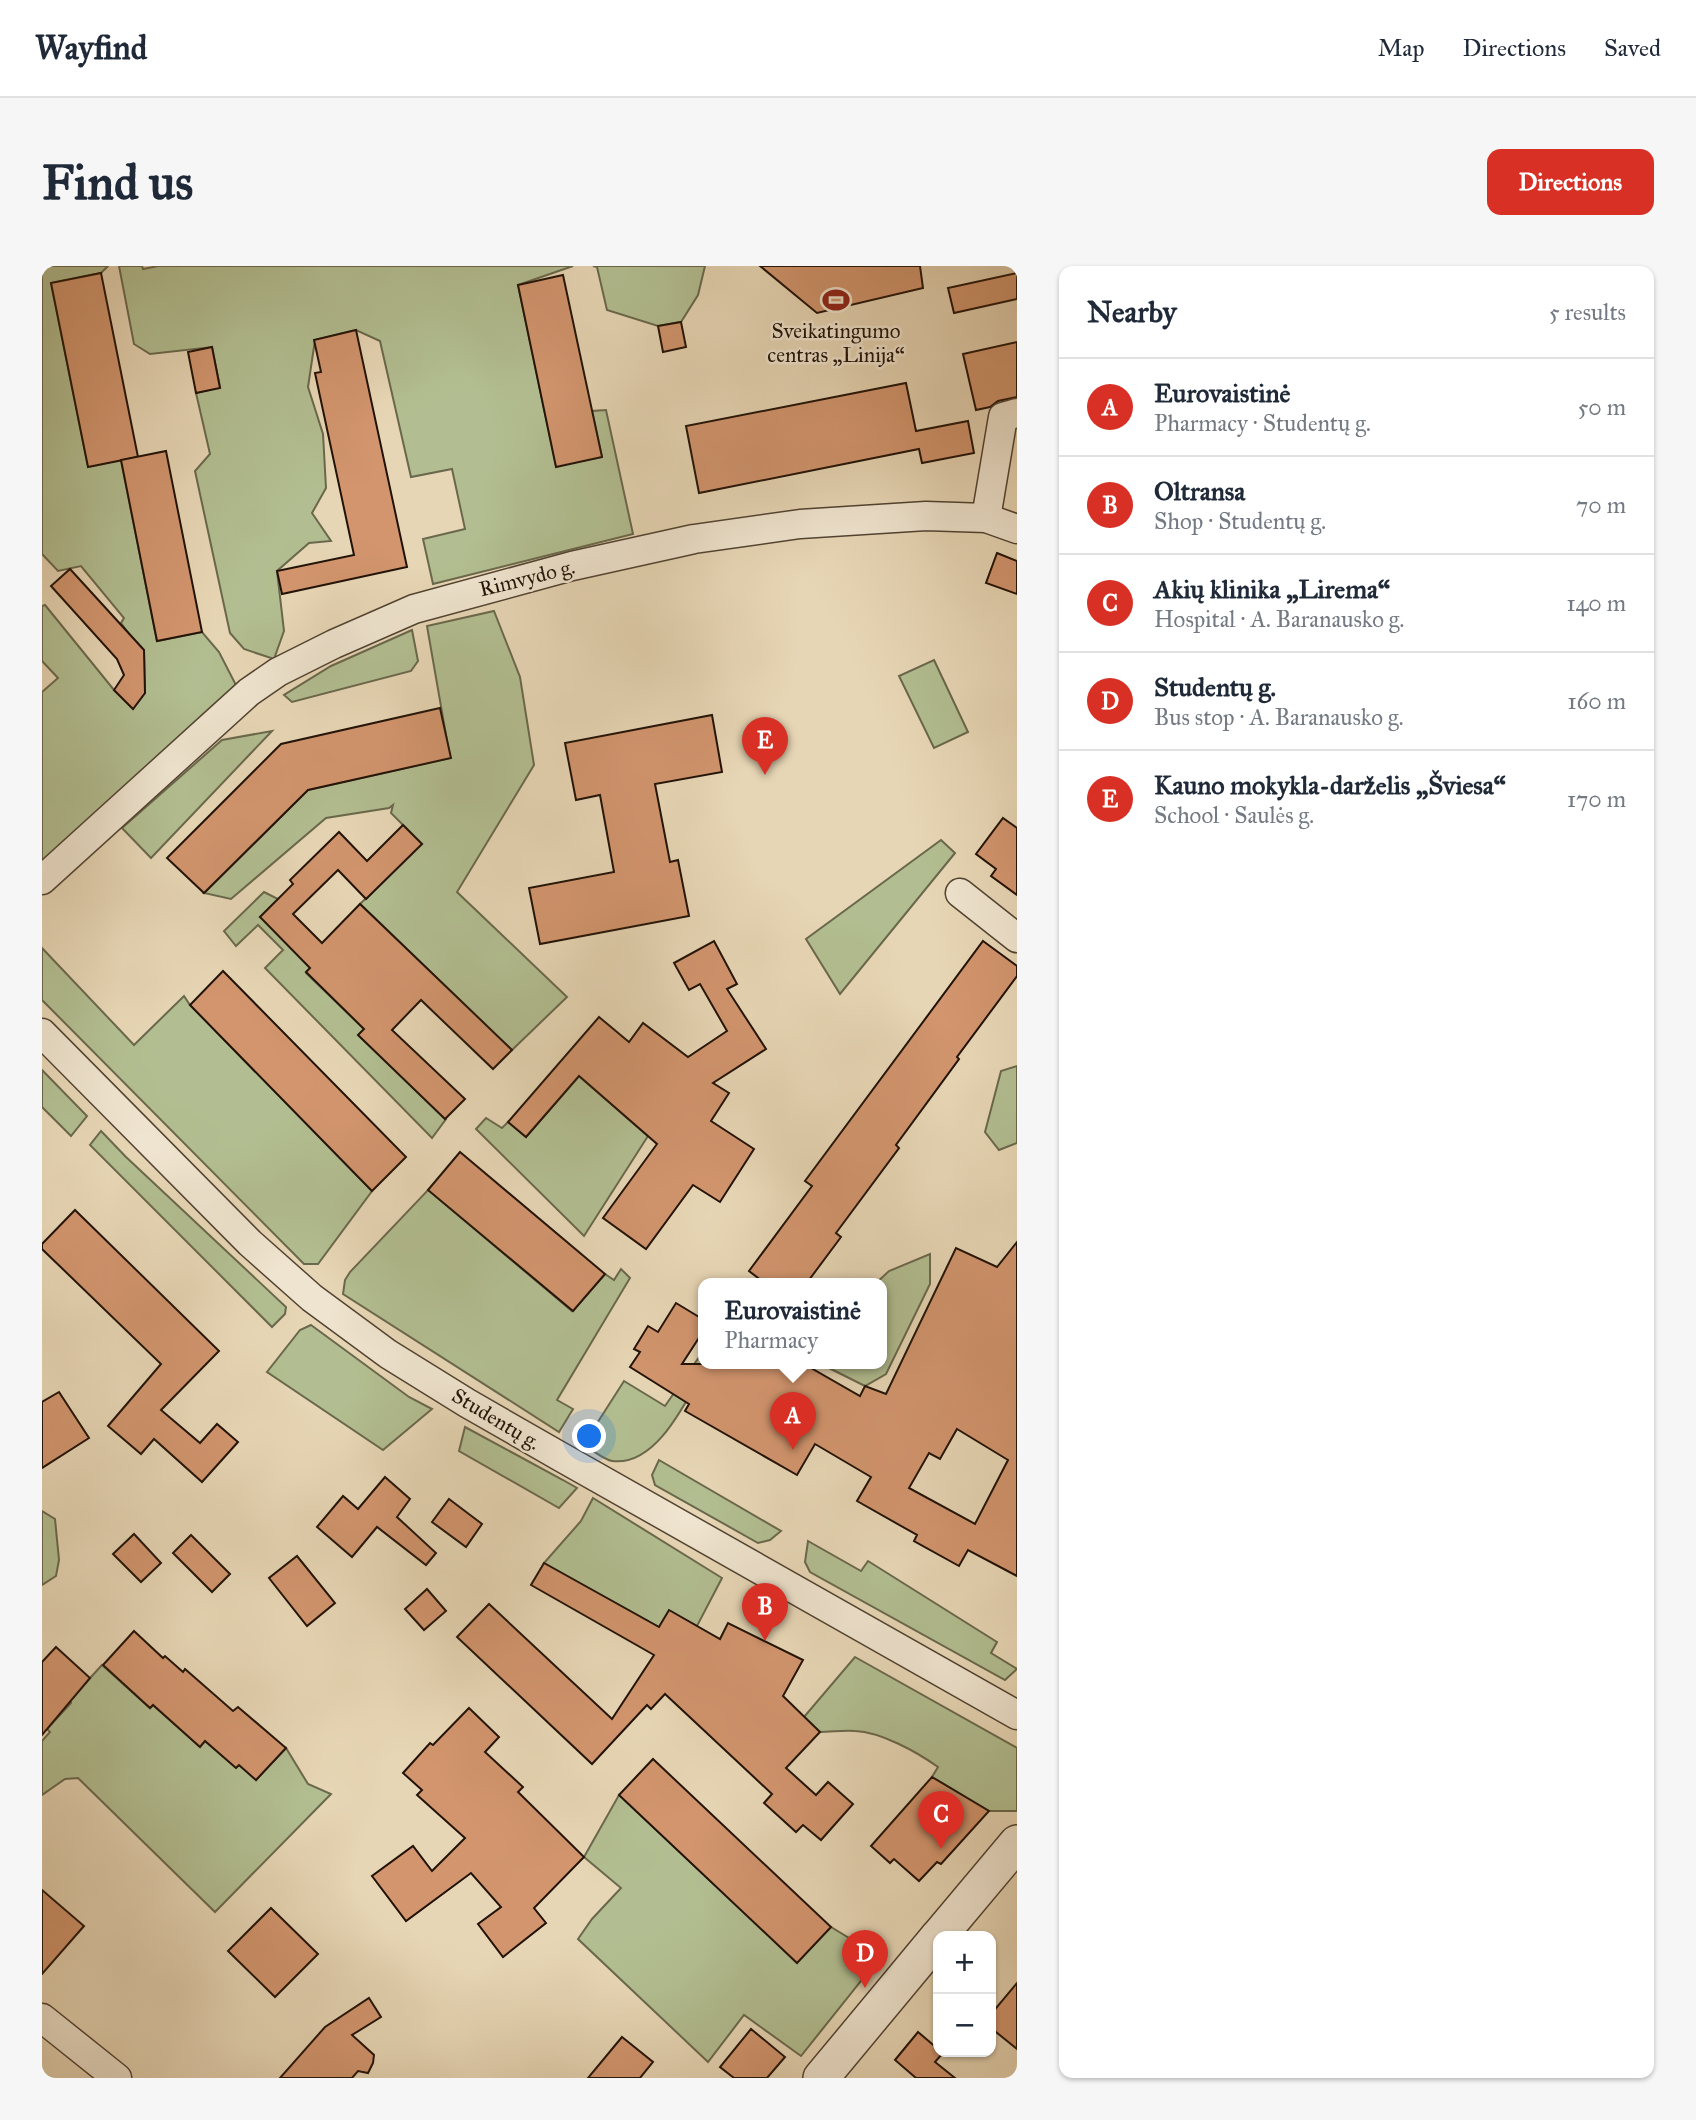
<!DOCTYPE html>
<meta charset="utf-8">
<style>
body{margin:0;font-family:"IM FELL Great Primer",serif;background:#f6f6f7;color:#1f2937}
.controls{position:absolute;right:21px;bottom:21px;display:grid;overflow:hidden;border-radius:14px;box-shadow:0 2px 5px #0004}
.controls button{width:63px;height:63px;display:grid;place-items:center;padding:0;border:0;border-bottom:2px solid #e0e1e3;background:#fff;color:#1f2937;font:35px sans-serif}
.you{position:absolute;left:548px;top:1171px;width:24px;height:24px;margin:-18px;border:5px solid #fff;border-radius:50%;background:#1a73e8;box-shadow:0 0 0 10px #1a73e833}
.badge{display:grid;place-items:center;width:46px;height:46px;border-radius:50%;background:#d93025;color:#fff;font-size:23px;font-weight:700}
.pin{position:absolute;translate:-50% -58px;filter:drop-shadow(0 2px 4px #0008)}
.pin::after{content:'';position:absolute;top:37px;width:24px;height:21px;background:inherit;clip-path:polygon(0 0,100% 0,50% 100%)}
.popup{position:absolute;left:656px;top:1012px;width:189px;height:91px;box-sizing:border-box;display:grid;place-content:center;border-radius:14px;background:#fff;filter:drop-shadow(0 2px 5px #0005);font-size:23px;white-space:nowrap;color:#747a83}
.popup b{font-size:26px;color:#1f2937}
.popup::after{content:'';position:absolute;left:50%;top:100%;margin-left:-14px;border:14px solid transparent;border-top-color:#fff}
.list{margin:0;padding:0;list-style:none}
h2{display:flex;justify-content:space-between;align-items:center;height:91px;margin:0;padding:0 28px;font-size:30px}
h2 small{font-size:23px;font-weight:400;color:#747a83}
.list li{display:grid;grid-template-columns:46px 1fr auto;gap:21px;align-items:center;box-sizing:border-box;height:98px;padding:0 28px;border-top:2px solid #e0e1e3}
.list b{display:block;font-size:26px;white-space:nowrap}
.list p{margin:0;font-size:23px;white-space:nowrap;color:#747a83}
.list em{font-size:23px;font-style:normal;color:#747a83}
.map{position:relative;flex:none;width:975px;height:1812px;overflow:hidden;border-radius:14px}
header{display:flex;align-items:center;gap:42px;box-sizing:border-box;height:98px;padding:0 35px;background:#fff;border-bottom:2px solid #e0e1e3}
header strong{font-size:33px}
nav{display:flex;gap:38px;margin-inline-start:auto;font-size:24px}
.intro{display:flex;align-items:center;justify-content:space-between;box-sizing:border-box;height:168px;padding:0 42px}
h1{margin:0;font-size:49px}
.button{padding:18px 32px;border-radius:14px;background:#d93025;color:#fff;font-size:24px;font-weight:700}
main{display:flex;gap:42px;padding:0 42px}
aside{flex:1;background:#fff;border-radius:14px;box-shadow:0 2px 5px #0004}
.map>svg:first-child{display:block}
.green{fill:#b2be91;stroke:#6a684c;stroke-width:2}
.building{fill:#d2956e;stroke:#211207;stroke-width:2;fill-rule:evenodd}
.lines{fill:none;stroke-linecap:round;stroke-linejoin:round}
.minor-casing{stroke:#524332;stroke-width:31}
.tertiary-casing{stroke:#524332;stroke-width:38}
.minor{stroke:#efe4cf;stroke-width:28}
.tertiary{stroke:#efe4cf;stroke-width:35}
.labels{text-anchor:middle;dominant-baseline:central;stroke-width:5;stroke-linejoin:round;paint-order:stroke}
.poi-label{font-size:21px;fill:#211207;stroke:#efe4cf}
.street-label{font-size:21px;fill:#211207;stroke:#efe4cf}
</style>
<header>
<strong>Wayfind</strong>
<nav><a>Map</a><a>Directions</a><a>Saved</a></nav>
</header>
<div class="intro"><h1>Find us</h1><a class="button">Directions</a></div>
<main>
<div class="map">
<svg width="975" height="1812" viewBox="0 0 975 1812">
<rect width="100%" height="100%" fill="#e7d6b5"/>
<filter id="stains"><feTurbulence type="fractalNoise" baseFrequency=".00286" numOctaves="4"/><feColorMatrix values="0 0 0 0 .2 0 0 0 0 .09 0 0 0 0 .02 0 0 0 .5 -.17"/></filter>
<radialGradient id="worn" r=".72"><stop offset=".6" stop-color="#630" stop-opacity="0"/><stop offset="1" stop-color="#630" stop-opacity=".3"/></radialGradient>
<g class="green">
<path d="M 0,0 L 66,0 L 59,7 L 9,17 L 46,200 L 79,194 L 115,375 L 160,366 L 177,386 L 197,425 L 0,600 L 0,426 L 16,412 L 0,395 L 0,340 L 3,339 L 72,424 L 91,443 L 103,427 L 102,388 L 79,357 L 82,352 L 39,300 L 16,305 L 0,288 Z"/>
<path d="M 77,0 L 100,0 L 101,3 L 116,0 L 531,0 L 476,19 L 514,200 L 560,191 L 550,145 L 564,144 L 591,268 L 391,318 L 381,273 L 423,263 L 410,203 L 369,211 L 338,75 L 314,64 L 273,74 L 266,121 L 281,168 L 284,222 L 270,247 L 289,275 L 267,277 L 235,305 L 242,365 L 232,393 L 202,383 L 188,367 L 153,205 L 168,188 L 154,127 L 178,121 L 170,81 L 108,88 L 92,78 Z"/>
<path d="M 551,0 L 663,0 L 656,29 L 639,56 L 616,60 L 565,44 L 555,1 Z"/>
<path d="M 452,345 L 478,411 L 492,499 L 415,626 L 525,731 L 470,784 L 318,638 L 380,578 L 349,547 L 351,539 L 347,542 L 284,552 L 189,633 L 162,627 L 266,524 L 408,492 L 385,360 Z"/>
<path d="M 370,364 L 376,395 L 369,405 L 250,436 L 242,429 L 289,400 Z"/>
<path d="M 892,394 L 926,466 L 892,482 L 857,410 Z"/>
<path d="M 230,465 L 109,592 L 80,562 L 180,474 Z"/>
<path d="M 899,574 L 913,587 L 798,728 L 764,673 Z"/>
<path d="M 222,626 L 236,633 L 218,651 L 281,689 L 264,707 L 322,763 L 317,770 L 404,853 L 390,872 L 223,702 L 241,684 L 216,659 L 194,680 L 182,665 Z"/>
<path d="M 0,682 L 92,779 L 142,730 L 148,739 L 330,925 L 276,998 L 262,998 L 0,734 Z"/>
<path d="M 975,800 L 975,877 L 957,884 L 943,866 L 959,805 Z"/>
<path d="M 0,804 L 45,850 L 29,870 L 0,841 Z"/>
<path d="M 537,810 L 606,870 L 542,970 L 434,863 L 444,852 L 460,862 L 466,856 L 484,871 Z"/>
<path d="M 59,865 L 84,891 L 244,1041 L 243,1048 L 230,1061 L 48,879 Z"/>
<path d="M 386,924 L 530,1045 L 563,1008 L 572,1014 L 579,1003 L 588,1012 L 515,1134 L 531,1143 L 517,1166 L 301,1028 L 303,1014 L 308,1006 Z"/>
<path d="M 888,988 L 888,1018 L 844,1108 L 823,1120 L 779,1098 L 840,1098 L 840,1018 L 833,1018 L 847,1005 Z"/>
<path d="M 269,1059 L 367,1131 L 390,1143 L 341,1184 L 225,1106 L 258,1064 Z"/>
<path d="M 662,1084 L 662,1098 L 665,1098 C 646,1131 616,1201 570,1195 C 563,1194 553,1186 546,1182 L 545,1173 L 582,1115 L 623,1140 Z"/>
<path d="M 423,1161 L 521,1214 L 535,1222 L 517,1242 L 417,1185 Z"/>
<path d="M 617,1194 L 739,1265 L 728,1274 L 716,1277 L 613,1219 L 610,1209 Z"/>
<path d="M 551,1232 L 680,1312 L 655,1360 L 627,1345 L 617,1361 L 502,1297 L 539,1255 Z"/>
<path d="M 0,1245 L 13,1253 L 17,1294 L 14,1310 L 0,1319 Z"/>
<path d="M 766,1275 L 819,1305 L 826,1295 L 955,1376 L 949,1387 L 975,1403 L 963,1414 L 768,1306 L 763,1296 Z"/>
<path d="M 813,1391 L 975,1482 L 975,1545 L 947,1545 L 890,1511 L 896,1501 C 875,1486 839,1466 813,1465 C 801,1464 790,1466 778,1466 L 762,1451 Z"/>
<path d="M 60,1399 L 108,1442 L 111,1439 L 157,1480 L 163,1475 L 194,1502 L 197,1499 L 214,1514 L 244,1482 L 266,1518 L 289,1528 L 173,1646 L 36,1512 L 23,1513 L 0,1529 L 0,1475 L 8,1466 L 5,1463 L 29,1437 L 28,1434 Z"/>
<path d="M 577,1529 L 755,1696 L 789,1661 L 838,1691 L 759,1790 L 702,1749 L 666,1796 L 536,1673 L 550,1653 L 579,1622 L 542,1591 Z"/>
</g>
<g class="building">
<path d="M 718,0 L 878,0 L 881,22 L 775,47 Z"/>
<path d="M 59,7 L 96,191 L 46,201 L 9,17 Z"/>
<path d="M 975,7 L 975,33 L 912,47 L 906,22 Z"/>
<path d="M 521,9 L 560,191 L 514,201 L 476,19 Z"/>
<path d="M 639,56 L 644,81 L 621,86 L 616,60 Z"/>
<path d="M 314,64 L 365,301 L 240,328 L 235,305 L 312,289 L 273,107 L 279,106 L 272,74 Z"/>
<path d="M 975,76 L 975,131 L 956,135 L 948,141 L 934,144 L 921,88 Z"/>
<path d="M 170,81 L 178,122 L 154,127 L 146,86 Z"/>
<path d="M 864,117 L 874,165 L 926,155 L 932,187 L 880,197 L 877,183 L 657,227 L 644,160 Z"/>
<path d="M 124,185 L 160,366 L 115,375 L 79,194 Z"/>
<path d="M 955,287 L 975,295 L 975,328 L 944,317 Z"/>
<path d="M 28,303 L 102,384 L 103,427 L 91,443 L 72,424 L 82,409 L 75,393 L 9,320 Z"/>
<path d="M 398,442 L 409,492 L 266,524 L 162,627 L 125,592 L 239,478 Z"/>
<path d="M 670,449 L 680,506 L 613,518 L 628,596 L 636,594 L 647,650 L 498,678 L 487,622 L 572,606 L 558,529 L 534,534 L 523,477 Z"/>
<path d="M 961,552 L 975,562 L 975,629 L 949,610 L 954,603 L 934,588 Z"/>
<path d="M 361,559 L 380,578 L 324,633 L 296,604 L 251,648 L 280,677 L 318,638 L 470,784 L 451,803 L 379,734 L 350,764 L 423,833 L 403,853 L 316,769 L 322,763 L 264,706 L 268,702 L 218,651 L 251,618 L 248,614 L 297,566 L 325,595 Z"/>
<path d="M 672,675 L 695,718 L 685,723 L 724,783 L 671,817 L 687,827 L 669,855 L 712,883 L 678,936 L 651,919 L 604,983 L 561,952 L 615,878 L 537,810 L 484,871 L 466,856 L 557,751 L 587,776 L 601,757 L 646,791 L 685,765 L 658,718 L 647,724 L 632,697 Z"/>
<path d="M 941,675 L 975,700 L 975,710 L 915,791 L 917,793 L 854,879 L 857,882 L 794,967 L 799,971 L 764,1018 L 724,1018 L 707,1005 L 770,920 L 763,915 Z"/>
<path d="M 181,705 L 364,891 L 330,925 L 148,739 Z"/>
<path d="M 418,886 L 563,1008 L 531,1045 L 386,924 Z"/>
<path d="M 33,944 L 177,1085 L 119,1144 L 158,1177 L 175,1158 L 196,1176 L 160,1216 L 112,1173 L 99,1188 L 66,1160 L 119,1098 L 0,983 L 0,978 Z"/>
<path d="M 975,976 L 975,1310 L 926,1284 L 917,1300 L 872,1275 L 875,1269 L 815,1235 L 829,1211 L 773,1178 L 755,1209 L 643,1145 L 647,1138 L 588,1101 L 598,1086 L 592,1083 L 606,1060 L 616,1066 L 634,1037 L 662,1054 L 662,1064 L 640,1098 L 762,1098 L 818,1130 L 823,1120 L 844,1128 L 914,982 L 955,1001 ZM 915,1163 L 966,1194 L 933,1258 L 867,1222 L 887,1187 L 898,1193 Z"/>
<path d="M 17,1126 L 47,1172 L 0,1202 L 0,1136 Z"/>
<path d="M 343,1211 L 368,1233 L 355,1251 L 394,1287 L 384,1299 L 335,1261 L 310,1291 L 275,1261 L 301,1230 L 316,1243 Z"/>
<path d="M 407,1233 L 440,1258 L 424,1281 L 390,1256 Z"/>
<path d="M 92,1268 L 119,1297 L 99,1316 L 71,1288 Z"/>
<path d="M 149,1269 L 188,1308 L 170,1326 L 131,1287 Z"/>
<path d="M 255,1290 L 293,1337 L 265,1360 L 227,1312 Z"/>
<path d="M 502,1297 L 617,1361 L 627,1344 L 678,1373 L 686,1357 L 761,1394 L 741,1430 L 778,1466 L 744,1502 L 774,1529 L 786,1516 L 811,1538 L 779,1574 L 761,1559 L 754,1566 L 722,1537 L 730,1528 L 623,1428 L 609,1443 L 605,1439 L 550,1498 L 415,1371 L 447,1338 L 570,1453 L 612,1389 L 489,1319 Z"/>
<path d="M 385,1323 L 404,1345 L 382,1364 L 363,1343 Z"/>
<path d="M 92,1365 L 121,1392 L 123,1390 L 141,1406 L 143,1403 L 191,1445 L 196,1441 L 244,1482 L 214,1514 L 197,1499 L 194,1502 L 163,1475 L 158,1481 L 111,1439 L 108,1442 L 61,1399 Z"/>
<path d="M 14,1381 L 48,1412 L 0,1469 L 0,1396 Z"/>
<path d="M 427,1442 L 457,1471 L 443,1486 L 481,1521 L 476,1526 L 542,1591 L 492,1642 L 504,1657 L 461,1691 L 436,1658 L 459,1641 L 429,1607 L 364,1655 L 330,1610 L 371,1580 L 390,1605 L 423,1572 L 375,1529 L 380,1524 L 361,1507 L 388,1477 L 391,1479 Z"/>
<path d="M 611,1493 L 789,1661 L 755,1697 L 577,1529 Z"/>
<path d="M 890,1511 L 947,1545 L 899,1598 L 895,1596 L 877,1615 L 852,1593 L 848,1597 L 829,1580 Z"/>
<path d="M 0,1624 L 42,1660 L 0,1708 Z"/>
<path d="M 229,1642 L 276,1688 L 233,1731 L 186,1685 Z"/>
<path d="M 975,1717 L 975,1783 L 949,1762 L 949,1748 Z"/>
<path d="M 327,1732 L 339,1751 L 310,1769 L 332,1789 L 331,1797 L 326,1807 L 316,1805 L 310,1812 L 238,1812 L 283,1761 Z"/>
<path d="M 709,1763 L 743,1791 L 725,1812 L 692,1812 L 678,1801 Z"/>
<path d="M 876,1766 L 896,1783 L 896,1786 L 901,1787 L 893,1796 L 913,1812 L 874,1812 L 853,1794 Z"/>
<path d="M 580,1771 L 611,1796 L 598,1812 L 546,1812 Z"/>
</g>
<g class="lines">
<g class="minor-casing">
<g id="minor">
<path d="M 944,252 L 961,151 L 975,147"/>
<path d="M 0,614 L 207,426 L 236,406 L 292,378 L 372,343 L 530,300 L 652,273 L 758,258 L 884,250 L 944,252 L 975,263"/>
<path d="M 918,627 L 975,672"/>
<path d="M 0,767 L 208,977 L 270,1032 L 346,1088 L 425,1137 L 519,1191 L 975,1449"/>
<path d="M 0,1752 L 75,1812"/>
</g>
</g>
<g class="tertiary-casing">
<g id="tertiary">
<path d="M 897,1670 L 975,1577"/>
<path d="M 779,1812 L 896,1671"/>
</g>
</g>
<use href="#minor" class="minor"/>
<use href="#tertiary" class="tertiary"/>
</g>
<defs>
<g id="stadium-bare" transform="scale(2.1)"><path d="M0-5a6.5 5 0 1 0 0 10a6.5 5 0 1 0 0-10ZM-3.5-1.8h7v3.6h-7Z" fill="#8f2418" stroke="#efe4cf" stroke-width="2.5" paint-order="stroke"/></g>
</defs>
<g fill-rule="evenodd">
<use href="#stadium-bare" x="794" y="34"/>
</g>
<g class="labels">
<g class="poi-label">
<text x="794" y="65">Sveikatingumo<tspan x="794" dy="24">centras „Linija“</tspan></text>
</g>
<g class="street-label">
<text transform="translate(485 312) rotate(-14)">Rimvydo g.</text>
<text transform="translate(454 1153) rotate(31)">Studentų g.</text>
</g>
</g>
<rect width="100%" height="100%" filter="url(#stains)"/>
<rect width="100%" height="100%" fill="url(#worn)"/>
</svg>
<div class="controls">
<button>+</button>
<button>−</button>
</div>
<div class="you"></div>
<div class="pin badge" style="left:751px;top:1184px">A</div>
<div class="popup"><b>Eurovaistinė</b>Pharmacy</div>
<div class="pin badge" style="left:723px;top:1375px">B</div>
<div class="pin badge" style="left:899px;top:1583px">C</div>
<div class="pin badge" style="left:823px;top:1722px">D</div>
<div class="pin badge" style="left:723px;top:509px">E</div>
</div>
<aside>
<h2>Nearby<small>5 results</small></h2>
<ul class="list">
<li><span class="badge">A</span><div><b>Eurovaistinė</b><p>Pharmacy · Studentų g.</p></div><em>50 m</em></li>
<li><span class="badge">B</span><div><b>Oltransa</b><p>Shop · Studentų g.</p></div><em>70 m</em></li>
<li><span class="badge">C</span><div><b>Akių klinika „Lirema“</b><p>Hospital · A. Baranausko g.</p></div><em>140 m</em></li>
<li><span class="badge">D</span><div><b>Studentų g.</b><p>Bus stop · A. Baranausko g.</p></div><em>160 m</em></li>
<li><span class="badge">E</span><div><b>Kauno mokykla-darželis „Šviesa“</b><p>School · Saulės g.</p></div><em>170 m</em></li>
</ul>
</aside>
</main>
